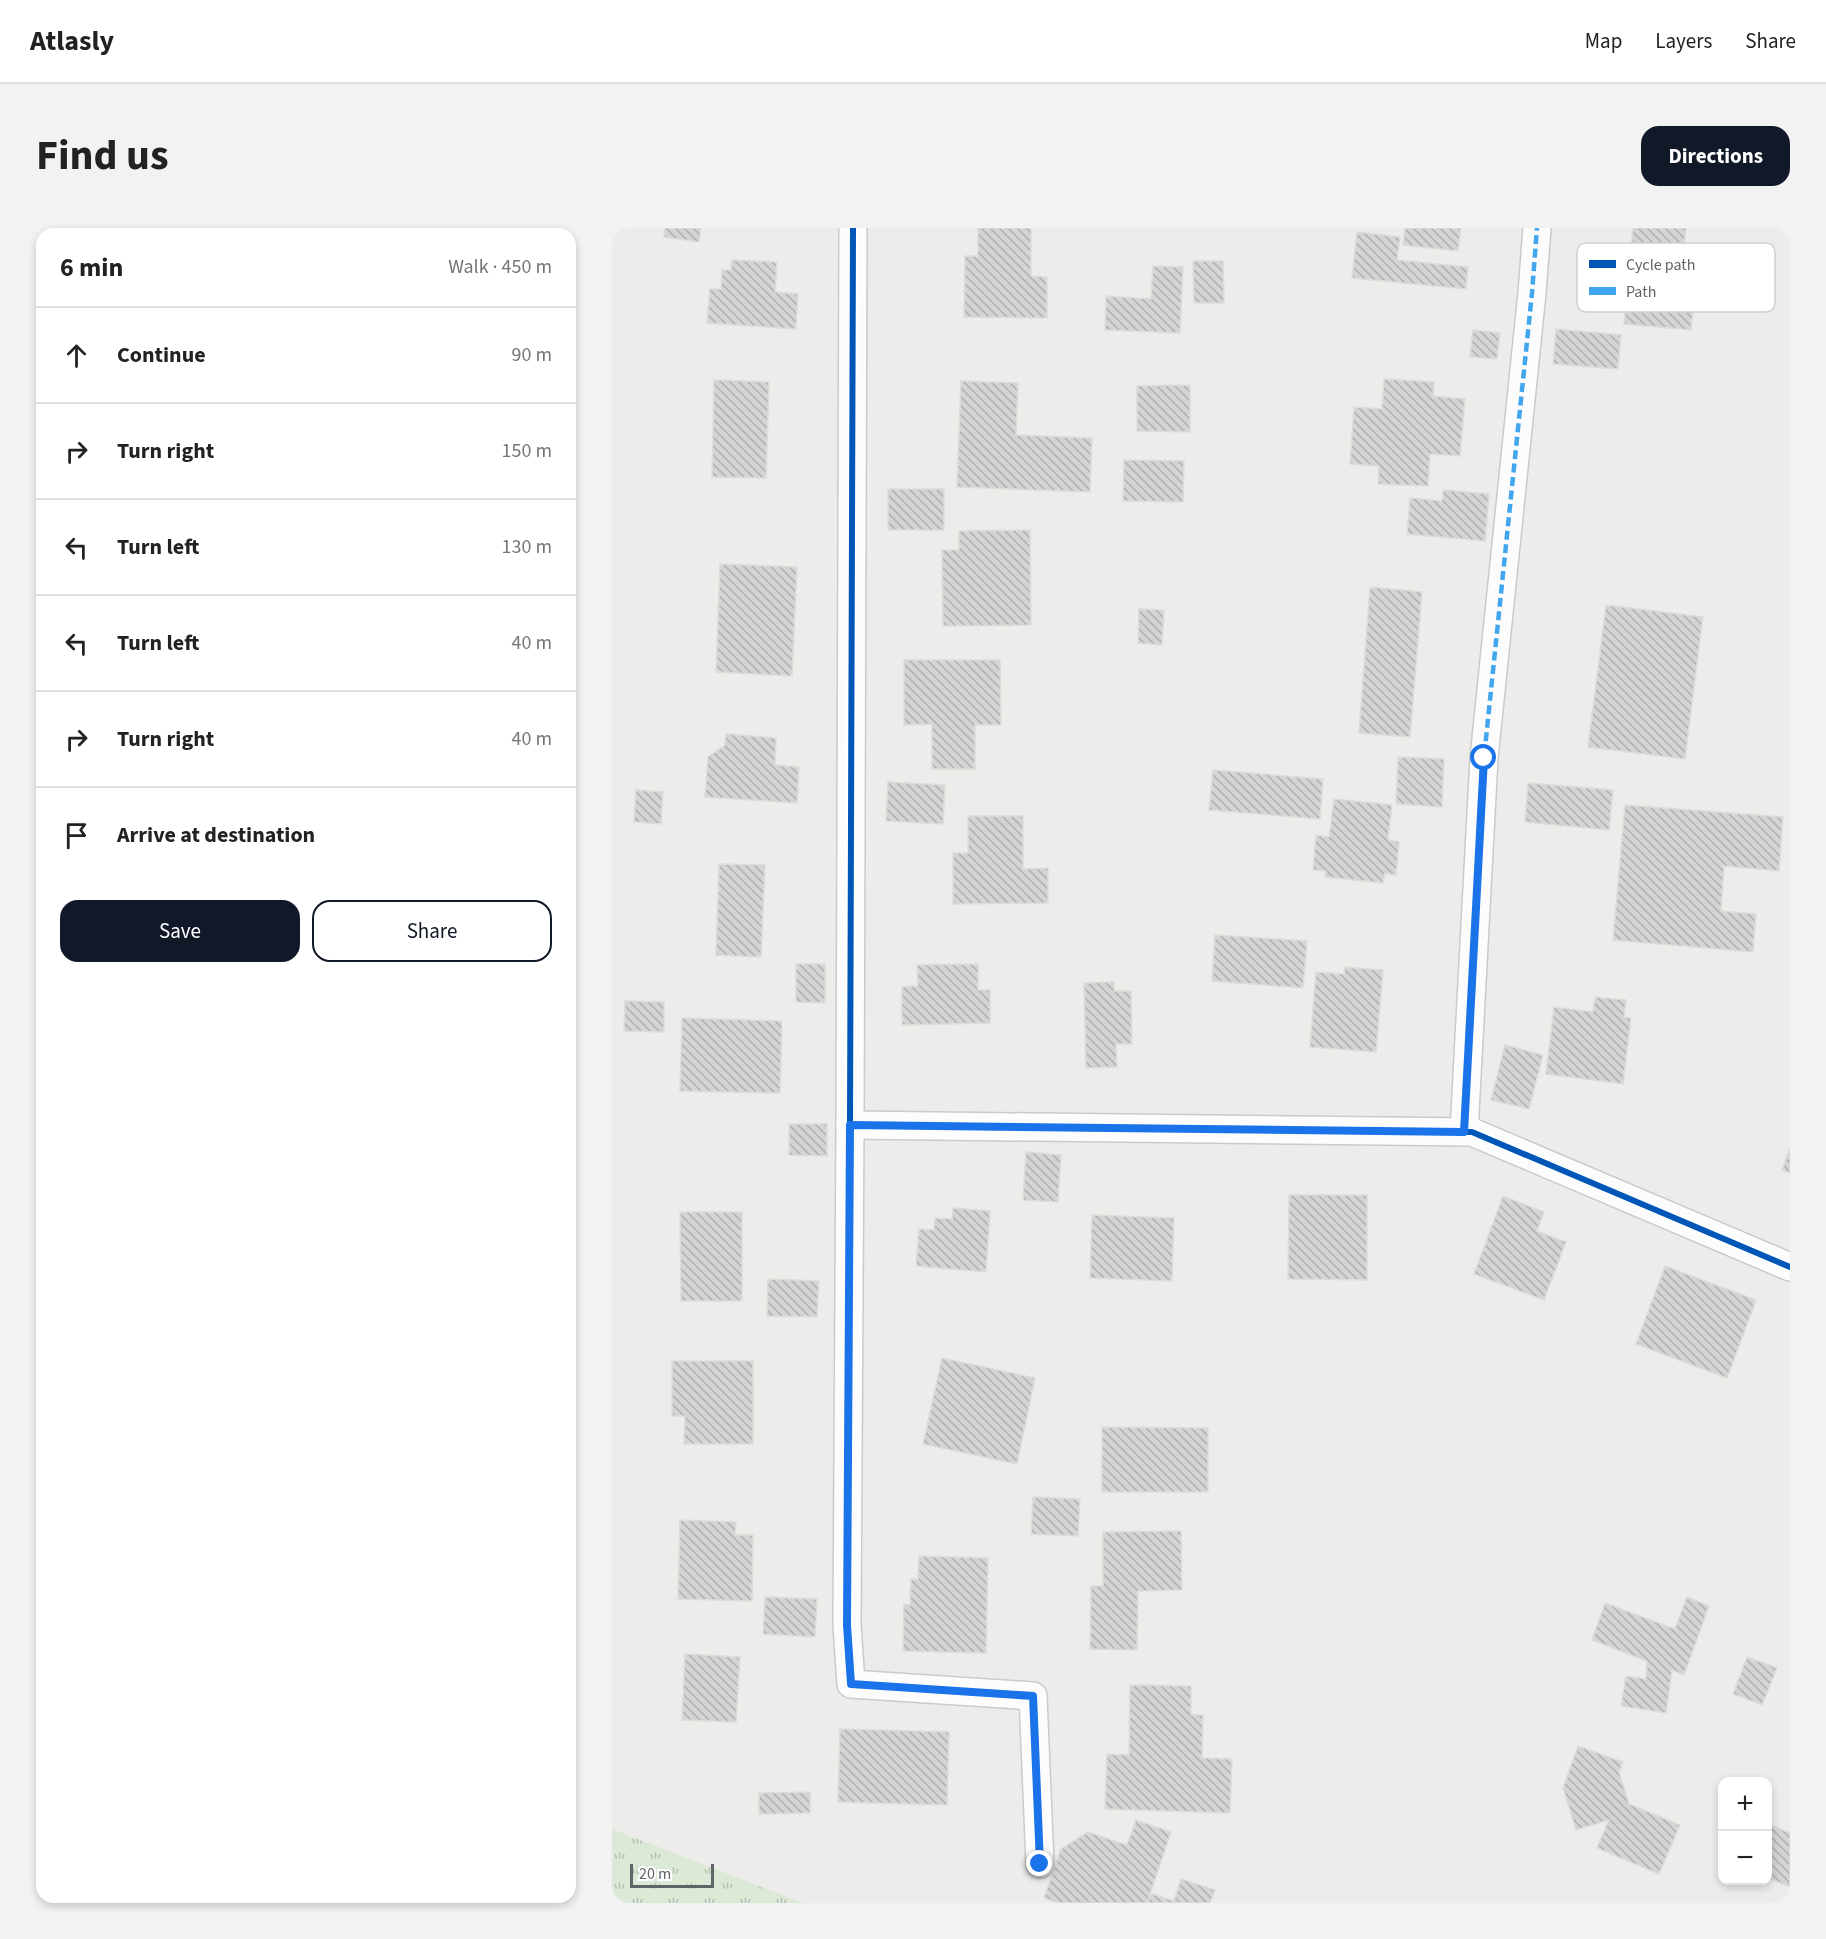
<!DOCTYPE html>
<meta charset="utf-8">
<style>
body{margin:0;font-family:"Source Sans 3",sans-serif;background:#f2f2f2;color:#222}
.controls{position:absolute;right:18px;bottom:18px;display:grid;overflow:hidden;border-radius:12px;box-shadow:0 3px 9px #0003}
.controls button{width:54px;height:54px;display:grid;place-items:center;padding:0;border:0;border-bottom:2px solid #e0e0e0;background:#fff;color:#222;font:30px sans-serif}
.scale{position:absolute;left:18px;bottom:15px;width:84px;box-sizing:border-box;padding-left:6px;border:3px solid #5f6467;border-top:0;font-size:16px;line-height:21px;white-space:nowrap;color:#5f6467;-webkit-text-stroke:4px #fff;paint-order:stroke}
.stop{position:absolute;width:18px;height:18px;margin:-14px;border:4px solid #1a73e8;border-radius:50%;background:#fff}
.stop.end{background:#1a73e8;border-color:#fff;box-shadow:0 2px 6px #0008}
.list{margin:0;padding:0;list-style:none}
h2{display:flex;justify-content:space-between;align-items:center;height:78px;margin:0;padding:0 24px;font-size:26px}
h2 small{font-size:20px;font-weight:400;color:#767676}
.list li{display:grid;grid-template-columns:39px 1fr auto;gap:18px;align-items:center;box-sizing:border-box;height:96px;padding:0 24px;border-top:2px solid #e0e0e0}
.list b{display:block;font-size:22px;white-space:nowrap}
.list em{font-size:20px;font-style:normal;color:#767676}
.actions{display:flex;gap:12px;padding:18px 24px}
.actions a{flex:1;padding:14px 0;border:2px solid #111827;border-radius:18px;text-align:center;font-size:21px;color:#111827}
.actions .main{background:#111827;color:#fff}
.icon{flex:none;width:33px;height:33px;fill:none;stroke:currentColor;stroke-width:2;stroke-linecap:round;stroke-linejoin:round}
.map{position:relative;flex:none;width:1178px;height:1675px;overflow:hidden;border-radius:18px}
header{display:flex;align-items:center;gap:36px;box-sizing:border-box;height:84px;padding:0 30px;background:#fff;border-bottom:2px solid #e0e0e0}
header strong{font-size:28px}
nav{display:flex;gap:33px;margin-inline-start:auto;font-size:21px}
.intro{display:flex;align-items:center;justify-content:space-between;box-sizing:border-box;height:144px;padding:0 36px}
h1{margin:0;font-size:42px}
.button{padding:15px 27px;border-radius:18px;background:#111827;color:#fff;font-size:21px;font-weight:700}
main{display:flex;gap:36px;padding:0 36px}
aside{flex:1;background:#fff;border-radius:18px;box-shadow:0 3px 9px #0003}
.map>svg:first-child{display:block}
.grass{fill:url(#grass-tufts)}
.building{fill:url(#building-back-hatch);stroke:#dedcd9;stroke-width:1.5}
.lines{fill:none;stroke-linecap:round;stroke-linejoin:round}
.street-casing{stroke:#cbcaca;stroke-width:30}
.street{stroke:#fcfcfc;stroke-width:27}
.quiet{stroke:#41a6ee;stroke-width:4.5;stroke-dasharray:9 4.5;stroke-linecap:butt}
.cycleway-casing{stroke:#fff;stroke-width:10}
.cycleway{stroke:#0057b8;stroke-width:6}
.route{stroke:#1a73e8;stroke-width:8}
.key{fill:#fff;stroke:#cfd0d1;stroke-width:1.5}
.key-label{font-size:16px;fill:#5f6467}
</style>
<header>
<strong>Atlasly</strong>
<nav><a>Map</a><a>Layers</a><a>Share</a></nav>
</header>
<div class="intro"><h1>Find us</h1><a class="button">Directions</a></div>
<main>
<aside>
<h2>6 min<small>Walk · 450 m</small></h2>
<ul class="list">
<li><svg class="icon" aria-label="ahead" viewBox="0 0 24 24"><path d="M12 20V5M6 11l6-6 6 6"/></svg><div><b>Continue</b></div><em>90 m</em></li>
<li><svg class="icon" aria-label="right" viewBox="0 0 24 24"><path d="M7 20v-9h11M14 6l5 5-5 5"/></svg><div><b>Turn right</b></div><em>150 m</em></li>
<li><svg class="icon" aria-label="left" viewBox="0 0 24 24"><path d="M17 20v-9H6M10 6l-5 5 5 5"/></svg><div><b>Turn left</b></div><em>130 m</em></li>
<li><svg class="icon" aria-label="left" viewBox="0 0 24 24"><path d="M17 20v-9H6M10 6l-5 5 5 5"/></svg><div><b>Turn left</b></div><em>40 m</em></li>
<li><svg class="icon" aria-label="right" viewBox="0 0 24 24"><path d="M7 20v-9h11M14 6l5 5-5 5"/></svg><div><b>Turn right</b></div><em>40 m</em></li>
<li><svg class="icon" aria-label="arrive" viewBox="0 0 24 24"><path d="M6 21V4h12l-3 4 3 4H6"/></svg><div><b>Arrive at destination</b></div></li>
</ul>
<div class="actions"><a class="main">Save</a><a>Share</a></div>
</aside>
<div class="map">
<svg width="1178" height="1675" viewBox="0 0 1178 1675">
<defs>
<pattern id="grass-tufts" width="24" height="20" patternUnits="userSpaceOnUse" patternTransform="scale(1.5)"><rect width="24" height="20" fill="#dbe9d6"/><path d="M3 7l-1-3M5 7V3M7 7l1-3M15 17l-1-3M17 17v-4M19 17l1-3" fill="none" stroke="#b5c0b1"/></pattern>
<pattern id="building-back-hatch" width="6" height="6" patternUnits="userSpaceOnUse" patternTransform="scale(1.5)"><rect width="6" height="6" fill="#d5d3d3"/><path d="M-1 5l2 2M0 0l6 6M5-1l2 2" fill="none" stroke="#b0afaf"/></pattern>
</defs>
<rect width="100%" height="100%" fill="#eeecea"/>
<path class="grass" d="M 0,1601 L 191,1675 L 0,1675 Z"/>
<g class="building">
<path d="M 53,0 L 89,0 L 87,14 L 52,9 Z"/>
<path d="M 366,0 L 419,0 L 419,48 L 435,49 L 435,90 L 352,89 L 353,28 L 366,28 Z"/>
<path d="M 793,0 L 849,0 L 846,23 L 791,17 Z"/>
<path d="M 1021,0 L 1074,0 L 1071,29 L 1086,31 L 1079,102 L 1012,96 Z"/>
<path d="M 745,4 L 788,9 L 785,32 L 856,39 L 854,61 L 740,50 Z"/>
<path d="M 120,32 L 165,34 L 163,64 L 186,66 L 184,101 L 95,95 L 98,61 L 109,61 L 110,42 L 119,42 Z"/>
<path d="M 581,33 L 611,33 L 612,75 L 582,75 Z"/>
<path d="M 541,38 L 571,39 L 568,105 L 493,102 L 494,68 L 539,71 Z"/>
<path d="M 944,101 L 1009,107 L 1006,141 L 941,136 Z"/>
<path d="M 861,102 L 888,105 L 885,131 L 858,129 Z"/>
<path d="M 772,151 L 822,154 L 821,168 L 853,171 L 848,228 L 818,226 L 816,258 L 766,256 L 767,238 L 738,236 L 742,179 L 770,181 Z"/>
<path d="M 102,152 L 157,154 L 154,250 L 100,249 Z"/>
<path d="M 349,153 L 406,155 L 404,207 L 480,210 L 478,264 L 345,259 Z"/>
<path d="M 578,157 L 578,204 L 525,203 L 525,158 Z"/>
<path d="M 512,232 L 572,233 L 571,274 L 511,273 Z"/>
<rect x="276" y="261" width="56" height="41"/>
<path d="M 831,262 L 877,266 L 873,313 L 795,306 L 798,270 L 830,273 Z"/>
<path d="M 418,302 L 419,397 L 331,398 L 330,322 L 347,322 L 347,303 Z"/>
<path d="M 108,336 L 185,339 L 180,448 L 104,444 Z"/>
<path d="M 758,359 L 810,364 L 798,509 L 747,505 Z"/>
<path d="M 994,377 L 1091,389 L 1073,531 L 976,519 Z"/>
<path d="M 527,381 L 552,382 L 550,417 L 526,415 Z"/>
<path d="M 292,432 L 388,432 L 389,497 L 363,497 L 363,541 L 320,541 L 320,496 L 292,497 Z"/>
<path d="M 114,506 L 164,510 L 163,537 L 187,539 L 185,575 L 93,569 L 96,529 L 113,517 Z"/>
<path d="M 786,529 L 832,531 L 830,579 L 784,576 Z"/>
<path d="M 601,542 L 711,551 L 708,591 L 597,582 Z"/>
<path d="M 276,554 L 333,557 L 331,596 L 274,593 Z"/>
<path d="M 916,555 L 1001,562 L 997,602 L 913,594 Z"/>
<path d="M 24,562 L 51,564 L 49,596 L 22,594 Z"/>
<path d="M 722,571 L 780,577 L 776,612 L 787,614 L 784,647 L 773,645 L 771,655 L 713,649 L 714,643 L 701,642 L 704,607 L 717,609 Z"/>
<path d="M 1013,577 L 1171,589 L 1167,643 L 1112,638 L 1109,683 L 1144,686 L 1141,724 L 1001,712 Z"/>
<path d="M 356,588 L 411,588 L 411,641 L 436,640 L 436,675 L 341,676 L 341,625 L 356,625 Z"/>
<path d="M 107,636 L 153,637 L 149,729 L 104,727 Z"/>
<path d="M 603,707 L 695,713 L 691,760 L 600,753 Z"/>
<path d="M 184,736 L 213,736 L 213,775 L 184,774 Z"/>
<path d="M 366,736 L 366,762 L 378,762 L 378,795 L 290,797 L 290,759 L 306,758 L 305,737 Z"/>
<path d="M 733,739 L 771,742 L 764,824 L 698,819 L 704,744 L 732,746 Z"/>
<path d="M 502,754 L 502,763 L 519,763 L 520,816 L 504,816 L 505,839 L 474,840 L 472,755 Z"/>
<path d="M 983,769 L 1014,772 L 1012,789 L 1019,790 L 1011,856 L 934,846 L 942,779 L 981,784 Z"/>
<path d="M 13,773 L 52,774 L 52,804 L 12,803 Z"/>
<path d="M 70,790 L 170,793 L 168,865 L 68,863 Z"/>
<path d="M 893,817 L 931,827 L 917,881 L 879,872 Z"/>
<path d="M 177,896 L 215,896 L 215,928 L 177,927 Z"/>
<path d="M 1178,920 L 1178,945 L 1170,942 Z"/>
<path d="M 414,924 L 449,927 L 446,974 L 411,972 Z"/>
<path d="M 677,967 L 755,967 L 755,1052 L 676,1051 Z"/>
<path d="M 891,968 L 932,984 L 925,1003 L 954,1014 L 932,1072 L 862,1046 Z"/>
<path d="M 341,980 L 378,983 L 374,1044 L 304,1038 L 307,1001 L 322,1002 L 323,990 L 340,991 Z"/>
<path d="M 68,984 L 130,984 L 130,1073 L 69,1073 Z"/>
<path d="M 480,987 L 562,990 L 560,1053 L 478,1050 Z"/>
<path d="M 1053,1038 L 1144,1072 L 1115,1150 L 1024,1116 Z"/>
<path d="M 156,1051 L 207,1053 L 205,1089 L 155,1088 Z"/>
<path d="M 330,1130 L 423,1150 L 405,1236 L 311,1216 Z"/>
<path d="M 60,1133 L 141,1133 L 141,1216 L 72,1216 L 73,1188 L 60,1188 Z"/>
<path d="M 490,1199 L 596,1200 L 596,1264 L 490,1264 Z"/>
<path d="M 421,1269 L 468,1271 L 466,1308 L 419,1306 Z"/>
<path d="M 68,1292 L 124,1294 L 123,1307 L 141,1307 L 140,1373 L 66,1371 Z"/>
<path d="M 569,1303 L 570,1362 L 526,1363 L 525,1422 L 478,1421 L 479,1358 L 491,1358 L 491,1304 Z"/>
<path d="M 307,1328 L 376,1330 L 374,1425 L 291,1423 L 292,1376 L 298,1377 L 299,1351 L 306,1351 Z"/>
<path d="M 153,1369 L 205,1371 L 203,1409 L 151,1406 Z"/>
<path d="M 1075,1369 L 1097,1378 L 1072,1447 L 1060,1442 L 1054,1485 L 1009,1478 L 1014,1448 L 1034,1451 L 1035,1433 L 980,1412 L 993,1375 L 1063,1401 Z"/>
<path d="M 73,1426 L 128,1429 L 124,1494 L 70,1492 Z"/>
<path d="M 1135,1429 L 1165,1440 L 1150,1477 L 1121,1466 Z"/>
<path d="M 518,1457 L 579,1458 L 579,1487 L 591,1487 L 590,1530 L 620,1531 L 618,1585 L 493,1581 L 495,1526 L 517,1527 Z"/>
<path d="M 228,1501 L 337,1504 L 335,1577 L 226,1574 Z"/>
<path d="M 966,1518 L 1011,1534 L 1007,1544 L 1017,1576 L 1068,1597 L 1047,1646 L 985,1620 L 997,1592 L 964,1602 L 951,1560 Z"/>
<path d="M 198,1564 L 198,1585 L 147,1586 L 147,1565 Z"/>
<path d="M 524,1592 L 559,1604 L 535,1675 L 446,1675 L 432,1670 L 449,1621 L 476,1604 L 515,1617 Z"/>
<path d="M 1156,1596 L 1178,1605 L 1178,1659 L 1156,1650 Z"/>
<path d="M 569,1651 L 603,1662 L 598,1675 L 535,1675 L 540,1666 L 562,1673 Z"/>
</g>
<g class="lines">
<g class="street-casing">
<g id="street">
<path d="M 241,0 L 238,897 L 860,904 L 1178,1039"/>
<path d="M 238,897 L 235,1397 L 239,1456 L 421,1468 L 428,1636"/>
<path d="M 852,904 L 872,530 L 920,65 L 925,0"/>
</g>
</g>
<use href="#street" class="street"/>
<path class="quiet" d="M 852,904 L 872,530 L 920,65 L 925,0"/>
<g class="cycleway-casing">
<g id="cycleway">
<path d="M 241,0 L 238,897 L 860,904 L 1178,1039"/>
<path d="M 238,897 L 235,1397 L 239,1456 L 421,1468 L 428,1636"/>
</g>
</g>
<use href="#cycleway" class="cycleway"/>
</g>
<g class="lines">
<path class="route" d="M 428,1636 L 421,1468 L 239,1456 L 235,1397 L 238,897 L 852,904 L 872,530"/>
</g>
<rect x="965" y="15" width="198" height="69" rx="9" class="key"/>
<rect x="977" y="32" width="27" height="8" fill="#0057b8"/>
<rect x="977" y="59" width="27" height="8" fill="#41a6ee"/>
<g class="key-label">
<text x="1014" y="42">Cycle path</text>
<text x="1014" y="69">Path</text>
</g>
</svg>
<div class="controls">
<button>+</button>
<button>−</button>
</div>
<div class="scale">20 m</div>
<div class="stop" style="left:872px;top:530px"></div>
<div class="stop end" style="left:428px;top:1636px"></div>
</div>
</main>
